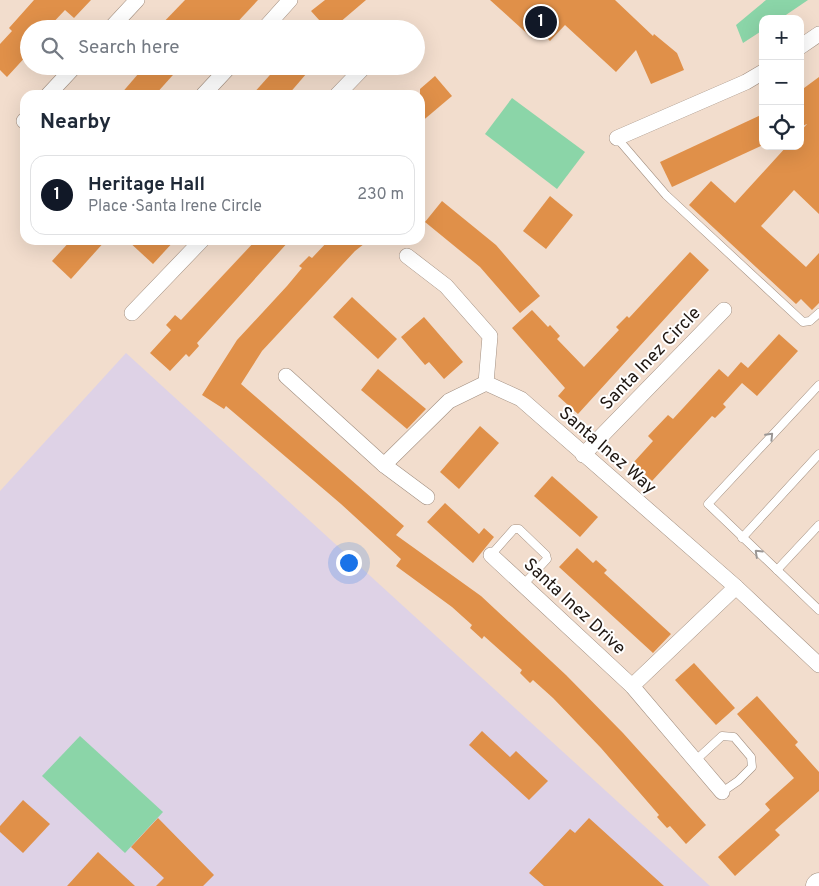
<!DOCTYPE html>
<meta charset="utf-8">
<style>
body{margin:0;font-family:Overpass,sans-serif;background:#f2f2f3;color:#1f2937}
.controls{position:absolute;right:15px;top:15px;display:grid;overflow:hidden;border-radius:10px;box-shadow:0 5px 20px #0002}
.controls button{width:45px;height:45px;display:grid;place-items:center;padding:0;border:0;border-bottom:1px solid #e0e1e3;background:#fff;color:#1f2937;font:25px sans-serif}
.you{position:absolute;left:348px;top:562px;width:18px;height:18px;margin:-12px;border:4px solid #fff;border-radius:50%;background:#1a73e8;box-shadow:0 0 0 8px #1a73e833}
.badge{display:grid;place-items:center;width:32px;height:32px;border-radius:50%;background:#111827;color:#fff;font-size:16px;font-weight:700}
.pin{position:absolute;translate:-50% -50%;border:2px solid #fff;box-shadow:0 1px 5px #0006}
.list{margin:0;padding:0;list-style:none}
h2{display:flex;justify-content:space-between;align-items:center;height:65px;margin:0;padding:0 20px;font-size:21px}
h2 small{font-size:16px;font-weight:400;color:#747a83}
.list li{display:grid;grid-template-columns:32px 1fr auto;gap:15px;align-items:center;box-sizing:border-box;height:80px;margin:0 10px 10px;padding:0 10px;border:1px solid #e0e1e3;border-radius:15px}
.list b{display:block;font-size:19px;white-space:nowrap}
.list p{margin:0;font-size:16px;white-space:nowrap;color:#747a83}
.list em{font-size:16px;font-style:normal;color:#747a83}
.icon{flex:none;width:28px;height:28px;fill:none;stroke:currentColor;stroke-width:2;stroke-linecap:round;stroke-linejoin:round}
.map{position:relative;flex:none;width:819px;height:886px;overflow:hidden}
.search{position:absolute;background:#fff;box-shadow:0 5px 20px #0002;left:20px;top:20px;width:405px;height:55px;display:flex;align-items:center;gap:12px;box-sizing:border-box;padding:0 18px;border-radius:28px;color:#747a83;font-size:19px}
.panel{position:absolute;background:#fff;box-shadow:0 5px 20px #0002;left:20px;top:90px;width:405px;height:155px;border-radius:15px}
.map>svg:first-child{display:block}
.education{fill:#ded2e6}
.green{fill:#8bd5a8}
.building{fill:#e09049}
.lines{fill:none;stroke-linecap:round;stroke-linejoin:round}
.service-casing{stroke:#a28f80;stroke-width:9}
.minor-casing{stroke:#a28f80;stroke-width:16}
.primary-casing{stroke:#a28f80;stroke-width:25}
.service{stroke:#fff;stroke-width:8}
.minor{stroke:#fff;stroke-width:15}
.primary{stroke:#fff;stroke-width:24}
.oneway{stroke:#9a9694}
.labels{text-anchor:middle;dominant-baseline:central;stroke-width:4;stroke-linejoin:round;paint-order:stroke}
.street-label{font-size:18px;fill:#1e1611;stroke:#fff}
</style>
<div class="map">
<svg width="819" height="886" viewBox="0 0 819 886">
<rect width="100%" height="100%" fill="#f2ddcd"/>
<path class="education" d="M 126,353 L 710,886 L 0,886 L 0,491 Z"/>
<g class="green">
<path d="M 766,0 L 808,0 L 780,19 L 763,19 L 763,30 L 743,43 L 736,25 Z"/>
<path d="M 512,98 L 585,152 L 557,189 L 485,134 Z"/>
<path d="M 80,736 L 163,812 L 125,853 L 42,776 Z"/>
</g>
<g class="building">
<path d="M 34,0 L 91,0 L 74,18 L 65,10 L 47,29 L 29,29 L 29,53 L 7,77 L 0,70 L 0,44 L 12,31 L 9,28 Z"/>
<path d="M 185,0 L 258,0 L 231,29 L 157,29 Z"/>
<path d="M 325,0 L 366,0 L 332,29 L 313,29 L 320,21 L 311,11 Z"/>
<path d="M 490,0 L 615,0 L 653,36 L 654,34 L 677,53 L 684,70 L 651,84 L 636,50 L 616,72 L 565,25 L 550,41 L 540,31 L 532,38 Z"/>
<path d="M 145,66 L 181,66 L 155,95 L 120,95 Z"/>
<path d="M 278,66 L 313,66 L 288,95 L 252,95 Z"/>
<path d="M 435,76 L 452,96 L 420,123 L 420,89 Z"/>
<path d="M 819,77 L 819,214 L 794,190 L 761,226 L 806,267 L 819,253 L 819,303 L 812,310 L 801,299 L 796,304 L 689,205 L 711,181 L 735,203 L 787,146 L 800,146 L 800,132 L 807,124 L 800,127 L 800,91 Z"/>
<path d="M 763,114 L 763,145 L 672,187 L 660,162 Z"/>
<path d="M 550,196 L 573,215 L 546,249 L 523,231 Z"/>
<path d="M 442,201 L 496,245 L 540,296 L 520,313 L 480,267 L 425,222 Z"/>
<path d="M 71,240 L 106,240 L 71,279 L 52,261 Z"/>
<path d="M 127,240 L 175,240 L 153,264 Z"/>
<path d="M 256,240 L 290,240 L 197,343 L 199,346 L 189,357 L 186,354 L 170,371 L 150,353 L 171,330 L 166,325 L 175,315 L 181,320 Z"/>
<path d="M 329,240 L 369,240 L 355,251 L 262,351 L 241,384 L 404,526 L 396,535 L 481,596 L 566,675 L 623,733 L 706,825 L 686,844 L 670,826 L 667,828 L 657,817 L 659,815 L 601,748 L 553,698 L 533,680 L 530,683 L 520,673 L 522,670 L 484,636 L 482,639 L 470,628 L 472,625 L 452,607 L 396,566 L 401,559 L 341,504 L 226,406 L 224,409 L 202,395 L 237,340 L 287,286 L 302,268 L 299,266 L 309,256 L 312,258 Z"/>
<path d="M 690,252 L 709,270 L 578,414 L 558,396 L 565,388 L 512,328 L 532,310 L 548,327 L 550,325 L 560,336 L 557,339 L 584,367 L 619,330 L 616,327 L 627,316 L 629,318 Z"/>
<path d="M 352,297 L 397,339 L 378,359 L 333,317 Z"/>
<path d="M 424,317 L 463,362 L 444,379 L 429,362 L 425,365 L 401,337 Z"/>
<path d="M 779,334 L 798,351 L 757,396 L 742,383 L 723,404 L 726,407 L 715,418 L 712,416 L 652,481 L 633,463 L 653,441 L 648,436 L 668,415 L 673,419 L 719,369 L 728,377 L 741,362 L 748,368 Z"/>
<path d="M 378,369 L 426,409 L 407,429 L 361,390 Z"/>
<path d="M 480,426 L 499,443 L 459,489 L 440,472 Z"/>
<path d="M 552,476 L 598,517 L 580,537 L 534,496 Z"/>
<path d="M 445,503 L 479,534 L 484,528 L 494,537 L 473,563 L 427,522 Z"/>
<path d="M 577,548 L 593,563 L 596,560 L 607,570 L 604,573 L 671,634 L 653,653 L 559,567 Z"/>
<path d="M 694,663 L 735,708 L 716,725 L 675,680 Z"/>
<path d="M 757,696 L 798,742 L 795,745 L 819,772 L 819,791 L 775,830 L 780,835 L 735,876 L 718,857 L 770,810 L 765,804 L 794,778 L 737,714 Z"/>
<path d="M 482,731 L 510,757 L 516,751 L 548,781 L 529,800 L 469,745 Z"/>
<path d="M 23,800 L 50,824 L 23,853 L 0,832 L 0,826 Z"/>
<path d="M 158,818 L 214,875 L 203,886 L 156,886 L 164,878 L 131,847 Z"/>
<path d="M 589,818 L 664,886 L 544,886 L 529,873 L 570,829 L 575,833 Z"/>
<path d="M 98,852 L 135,886 L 67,886 Z"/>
</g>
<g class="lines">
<g class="service-casing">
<g id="service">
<path d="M 617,138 L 666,195 L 803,322 L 810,321 L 819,313"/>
<path d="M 819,385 L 708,504 L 819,610"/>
<path d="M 742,538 L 819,454"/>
<path d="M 491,555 L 514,529 L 519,529 L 546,555 L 547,559 L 523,585"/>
<path d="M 777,570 L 819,525"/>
<path d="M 696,760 L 722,736 L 734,737 L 751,757 L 752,767 L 738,781 L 722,792"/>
</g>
</g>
<g class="minor-casing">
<g id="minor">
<path d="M 110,29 L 137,0"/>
<path d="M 264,29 L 290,0"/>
<path d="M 800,47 L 819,34"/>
<path d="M 48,95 L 75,66"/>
<path d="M 203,95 L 230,66"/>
<path d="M 337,95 L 365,66"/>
<path d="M 24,121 L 25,120"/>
<path d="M 617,138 L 746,82 L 763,72"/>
<path d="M 407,256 L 446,286 L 490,336 L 486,383 L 521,399 L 736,587 L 819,665"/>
<path d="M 132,313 L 202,240"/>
<path d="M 286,376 L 384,465 L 427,497"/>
<path d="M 583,455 L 724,310"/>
<path d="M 384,465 L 449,401 L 486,383"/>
<path d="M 491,555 L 632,686 L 722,792"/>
<path d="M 632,686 L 736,587"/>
</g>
</g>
<g class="primary-casing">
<path id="primary" d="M 818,886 L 819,885"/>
</g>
<use href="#service" class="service"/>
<use href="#minor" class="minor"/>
<use href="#primary" class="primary"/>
</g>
<defs><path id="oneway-chevron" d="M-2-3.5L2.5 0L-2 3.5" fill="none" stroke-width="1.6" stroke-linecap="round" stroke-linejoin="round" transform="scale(1.25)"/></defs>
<g class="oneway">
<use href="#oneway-chevron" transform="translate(770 436) rotate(-46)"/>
<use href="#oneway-chevron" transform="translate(758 553) rotate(-137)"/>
</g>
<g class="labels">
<g class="street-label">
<text transform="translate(651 359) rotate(-46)">Santa Inez Circle</text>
<text transform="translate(607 451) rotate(41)">Santa Inez Way</text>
<text transform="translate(574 607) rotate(43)">Santa Inez Drive</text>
</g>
</g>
</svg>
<div class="controls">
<button>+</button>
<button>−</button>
<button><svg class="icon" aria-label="locate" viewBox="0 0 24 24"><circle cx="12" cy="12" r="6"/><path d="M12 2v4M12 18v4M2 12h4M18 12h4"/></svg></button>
</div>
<div class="you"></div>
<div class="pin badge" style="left:541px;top:22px">1</div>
<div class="search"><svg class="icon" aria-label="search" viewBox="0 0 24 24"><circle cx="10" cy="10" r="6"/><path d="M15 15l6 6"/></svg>Search here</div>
<section class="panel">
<h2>Nearby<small></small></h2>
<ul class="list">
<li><span class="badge">1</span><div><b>Heritage Hall</b><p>Place · Santa Irene Circle</p></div><em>230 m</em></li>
</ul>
</section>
</div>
